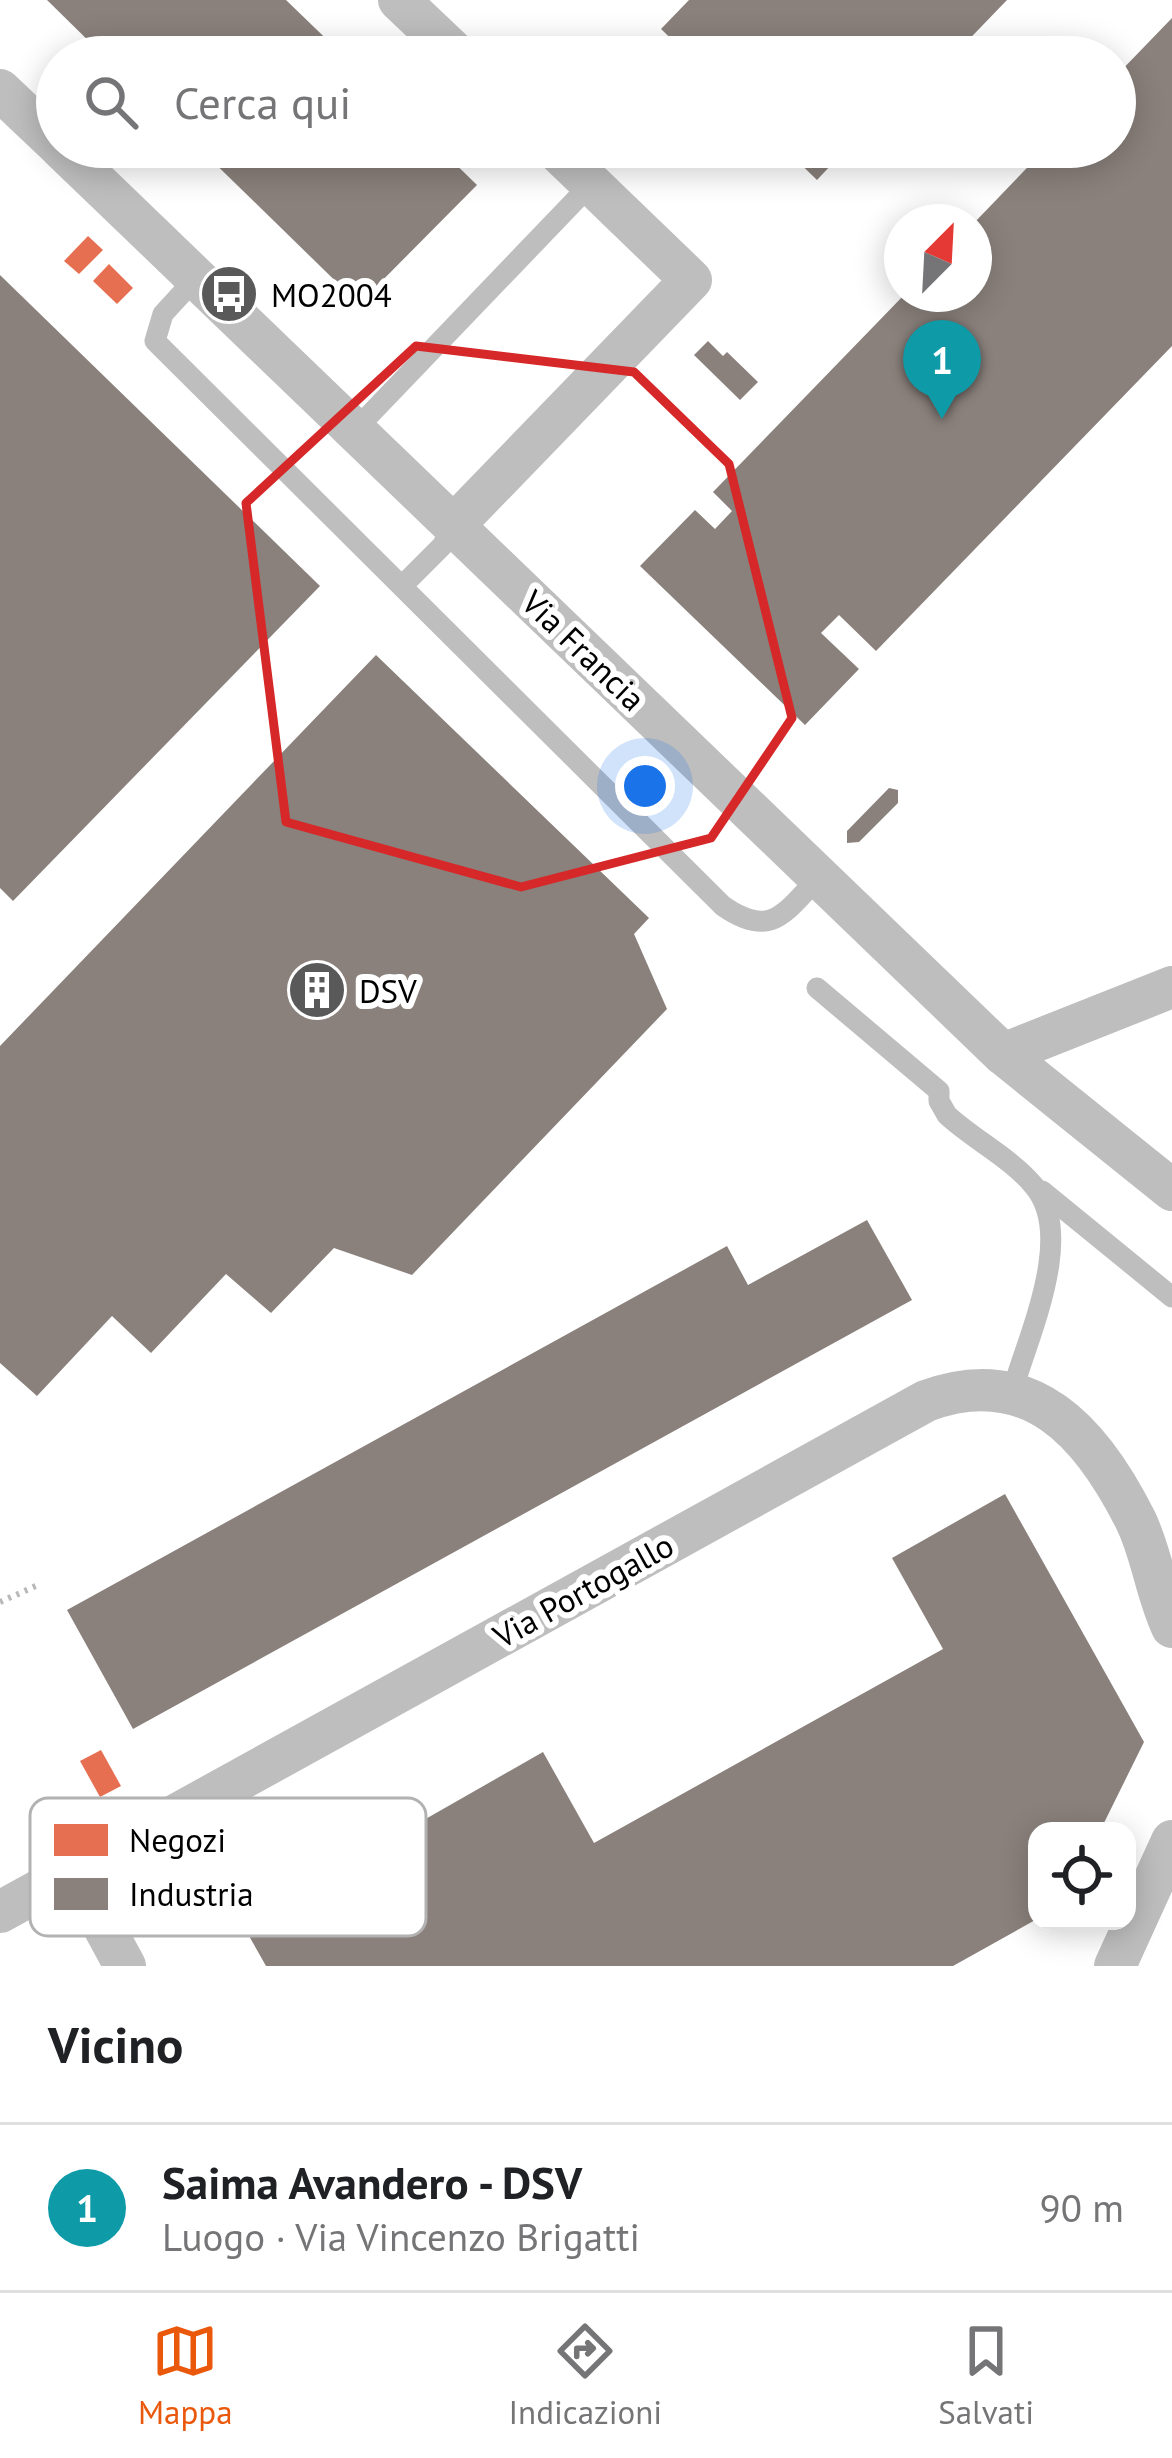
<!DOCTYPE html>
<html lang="it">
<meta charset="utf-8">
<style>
body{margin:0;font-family:"PT Sans",sans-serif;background:#f6f6f6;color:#202124}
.controls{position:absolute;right:36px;bottom:36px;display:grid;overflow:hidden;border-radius:24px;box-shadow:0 6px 30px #0003}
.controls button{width:108px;height:108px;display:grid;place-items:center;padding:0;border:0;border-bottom:3px solid #e0e0e0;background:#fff;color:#202124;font:60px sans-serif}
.compass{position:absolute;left:884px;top:204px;width:108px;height:108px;border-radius:50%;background:#fff;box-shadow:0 6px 30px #0003;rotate:24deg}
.you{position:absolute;left:645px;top:786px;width:42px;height:42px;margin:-30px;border:9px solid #fff;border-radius:50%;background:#1a73e8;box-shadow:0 0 0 18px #1a73e833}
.badge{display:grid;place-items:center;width:78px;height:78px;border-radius:50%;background:#ea580c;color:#fff;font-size:39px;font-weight:700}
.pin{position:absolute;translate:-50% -99px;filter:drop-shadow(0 3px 6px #0008)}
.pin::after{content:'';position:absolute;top:63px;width:42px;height:36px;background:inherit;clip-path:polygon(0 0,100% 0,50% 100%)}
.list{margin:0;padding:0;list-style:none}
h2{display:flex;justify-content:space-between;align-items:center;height:156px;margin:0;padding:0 48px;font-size:51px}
h2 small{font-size:39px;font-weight:400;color:#757577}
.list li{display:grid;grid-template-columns:78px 1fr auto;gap:36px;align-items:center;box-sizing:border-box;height:168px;padding:0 48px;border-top:3px solid #e0e0e0}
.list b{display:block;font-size:45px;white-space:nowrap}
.list p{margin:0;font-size:39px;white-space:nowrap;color:#757577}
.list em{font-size:39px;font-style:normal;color:#757577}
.icon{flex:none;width:66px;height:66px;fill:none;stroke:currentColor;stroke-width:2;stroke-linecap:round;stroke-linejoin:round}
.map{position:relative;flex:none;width:1172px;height:1966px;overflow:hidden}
.search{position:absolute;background:#fff;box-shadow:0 6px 30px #0003;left:36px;right:36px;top:36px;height:132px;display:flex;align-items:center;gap:30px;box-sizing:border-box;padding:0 42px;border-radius:66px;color:#757577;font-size:45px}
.sheet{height:324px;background:#fff}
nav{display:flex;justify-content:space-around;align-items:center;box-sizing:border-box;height:168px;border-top:3px solid #e0e0e0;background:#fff;font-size:33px;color:#757577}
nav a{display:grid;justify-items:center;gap:6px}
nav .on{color:#ea580c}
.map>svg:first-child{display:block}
.shops{fill:#e76f51}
.industry{fill:#8a817c}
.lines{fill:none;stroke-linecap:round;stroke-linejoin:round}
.path{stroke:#b9b9b9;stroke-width:6;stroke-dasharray:3 6;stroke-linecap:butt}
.service{stroke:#bebebe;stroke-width:21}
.minor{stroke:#bebebe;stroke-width:42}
.marked{fill:none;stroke:#d62828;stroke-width:9;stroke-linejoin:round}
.labels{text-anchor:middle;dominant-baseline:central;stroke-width:12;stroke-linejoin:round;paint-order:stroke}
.poi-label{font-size:33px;fill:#000;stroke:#fff;text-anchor:start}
.street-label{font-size:33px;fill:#000;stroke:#fff}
.key{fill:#fff;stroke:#b2b2b2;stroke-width:3}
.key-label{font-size:33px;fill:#000}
</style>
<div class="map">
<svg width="1172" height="1966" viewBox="0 0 1172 1966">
<rect width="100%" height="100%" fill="#fff"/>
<g class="shops">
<path d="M 88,236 L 103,250 L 79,274 L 64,261 Z"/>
<path d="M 109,264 L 133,288 L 117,304 L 93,281 Z"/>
<path d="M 101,1750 L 121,1786 L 100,1797 L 80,1761 Z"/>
</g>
<g class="industry">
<path d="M 47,0 L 286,0 L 345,57 L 105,57 Z"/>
<path d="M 689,0 L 1007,0 L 952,57 L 690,57 L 661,29 Z"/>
<path d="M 1172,18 L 1172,346 L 876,651 L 839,615 L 821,633 L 859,669 L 805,725 L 640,566 L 695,510 L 715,529 L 732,511 L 713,492 L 905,294 L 974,294 L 974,223 L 1047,147 L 1115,147 L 1115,77 Z"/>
<path d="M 198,147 L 438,147 L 477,185 L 359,304 Z"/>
<path d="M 783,147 L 864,147 L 855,156 L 847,148 L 817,180 Z"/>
<path d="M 0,275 L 320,586 L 13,901 L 0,888 Z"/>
<path d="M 708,341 L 723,356 L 727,352 L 758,382 L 740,400 L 694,355 Z"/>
<path d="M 376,655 L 649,918 L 634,934 L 667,1009 L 412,1275 L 334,1248 L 271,1313 L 226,1274 L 151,1353 L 112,1316 L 37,1396 L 0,1363 L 0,1046 Z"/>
<path d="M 889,788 L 898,790 L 898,803 L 859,842 L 847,843 L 847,831 Z"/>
<path d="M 867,1220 L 912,1300 L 133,1729 L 67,1610 L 727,1246 L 748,1285 Z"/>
<path d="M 1005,1494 L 1144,1742 L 1100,1831 L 1037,1831 L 1037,1919 L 953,1966 L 266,1966 L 231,1904 L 389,1813 L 401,1833 L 543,1752 L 594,1843 L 943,1649 L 892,1558 Z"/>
</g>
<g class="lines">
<path class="path" d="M 0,1602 L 38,1585"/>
<g class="service">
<path d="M 196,278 L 163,314 L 155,341 L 723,906 C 772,940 785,912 819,877"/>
<path d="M 355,430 L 591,184"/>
<path d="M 402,586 L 442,546 L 454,525"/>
<path d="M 817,988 L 939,1091 L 939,1101 L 947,1115 C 974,1140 1011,1158 1034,1186 C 1076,1235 1028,1336 1012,1392"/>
<path d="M 1042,1191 L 1172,1297"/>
</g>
<g class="minor">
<path d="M 399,0 L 459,57"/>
<path d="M 0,90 L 57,144"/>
<path d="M 60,147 L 1003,1054 L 1172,1190"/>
<path d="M 454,525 L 691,280 L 553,147"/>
<path d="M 1003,1054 L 1172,987"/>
<path d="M 74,1872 L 125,1966"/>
<path d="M 0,1912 L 926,1401 C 1031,1362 1092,1433 1136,1521 C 1152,1554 1156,1593 1172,1627"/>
<path d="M 1115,1966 L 1172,1841"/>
</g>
</g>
<path class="marked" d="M 416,346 L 634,372 L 729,464 L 792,718 L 711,838 L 521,887 L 286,822 L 246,503 Z"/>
<defs>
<g id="bus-disc" transform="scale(3)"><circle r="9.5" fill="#595959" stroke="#fff"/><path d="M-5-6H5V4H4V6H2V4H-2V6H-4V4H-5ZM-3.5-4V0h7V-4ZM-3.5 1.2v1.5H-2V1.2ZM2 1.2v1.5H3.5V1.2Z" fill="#fff"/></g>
<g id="building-disc" transform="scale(3)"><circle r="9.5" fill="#595959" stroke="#fff"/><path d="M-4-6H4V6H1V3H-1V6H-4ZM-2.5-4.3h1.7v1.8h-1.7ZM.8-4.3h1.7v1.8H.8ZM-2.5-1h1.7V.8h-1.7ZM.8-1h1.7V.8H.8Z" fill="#fff"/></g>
</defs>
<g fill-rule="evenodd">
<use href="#bus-disc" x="229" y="294"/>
<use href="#building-disc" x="317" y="990"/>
</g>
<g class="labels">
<g class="poi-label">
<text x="271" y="294">MO2004</text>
<text x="359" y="990">DSV</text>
</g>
<g class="street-label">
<text transform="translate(584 650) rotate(44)">Via Francia</text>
<text transform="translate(583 1590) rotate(-29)">Via Portogallo</text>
</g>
</g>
<rect x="30" y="1798" width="396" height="138" rx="18" class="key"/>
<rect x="54" y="1824" width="54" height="32" fill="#e76f51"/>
<rect x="54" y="1878" width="54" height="32" fill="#8a817c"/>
<g class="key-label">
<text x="129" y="1852">Negozi</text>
<text x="129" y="1906">Industria</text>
</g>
</svg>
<div class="controls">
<button><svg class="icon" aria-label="locate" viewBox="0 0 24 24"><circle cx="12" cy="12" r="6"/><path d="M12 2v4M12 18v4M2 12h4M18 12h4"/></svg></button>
</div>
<svg class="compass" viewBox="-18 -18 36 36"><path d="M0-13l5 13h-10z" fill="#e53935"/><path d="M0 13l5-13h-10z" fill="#757577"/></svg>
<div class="you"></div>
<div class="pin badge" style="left:942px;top:419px;background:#0f9aa8">1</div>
<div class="search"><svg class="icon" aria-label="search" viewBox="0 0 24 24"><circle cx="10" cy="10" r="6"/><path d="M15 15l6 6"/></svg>Cerca qui</div>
</div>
<section class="sheet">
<h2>Vicino<small></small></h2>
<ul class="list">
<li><span class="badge" style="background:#0f9aa8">1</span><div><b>Saima Avandero - DSV</b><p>Luogo · Via Vincenzo Brigatti</p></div><em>90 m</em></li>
</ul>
</section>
<nav>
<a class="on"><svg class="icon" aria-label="map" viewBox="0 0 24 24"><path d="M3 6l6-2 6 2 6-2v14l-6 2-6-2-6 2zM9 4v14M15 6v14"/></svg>Mappa</a>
<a><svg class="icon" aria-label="directions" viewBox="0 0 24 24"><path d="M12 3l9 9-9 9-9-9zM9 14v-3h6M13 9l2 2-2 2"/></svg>Indicazioni</a>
<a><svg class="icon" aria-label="saved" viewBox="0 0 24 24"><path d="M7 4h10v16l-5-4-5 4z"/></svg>Salvati</a>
</nav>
